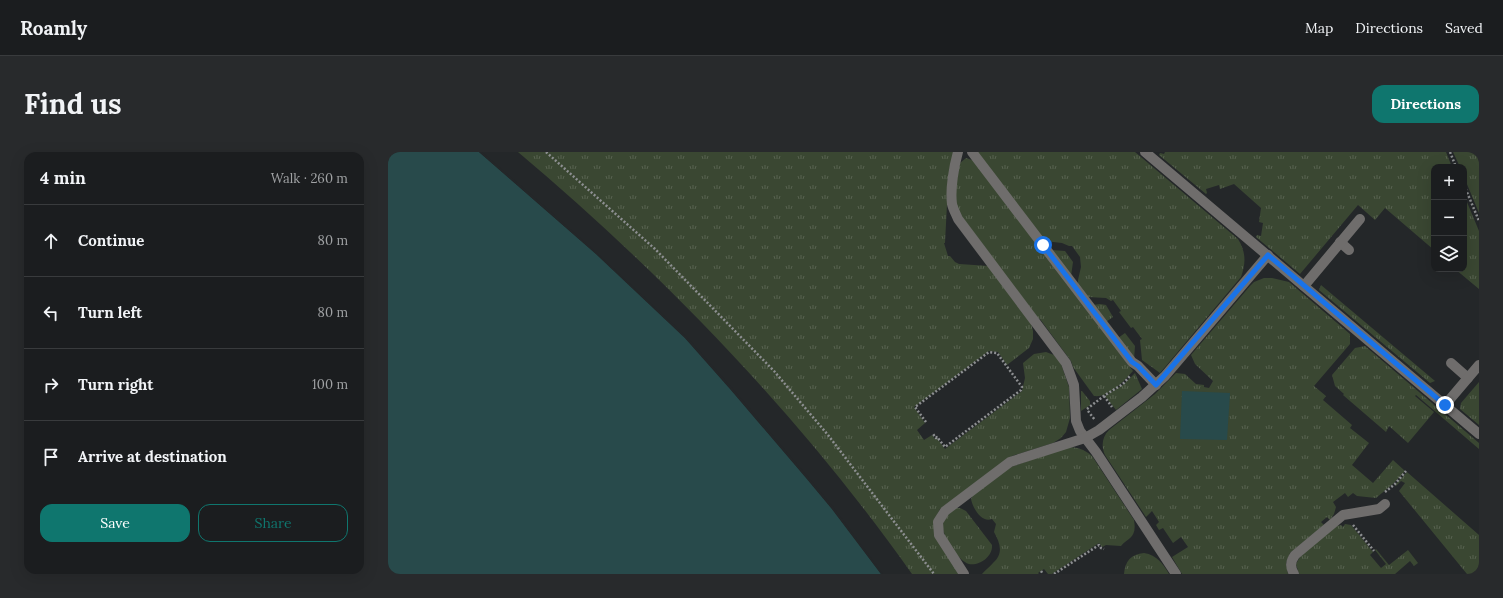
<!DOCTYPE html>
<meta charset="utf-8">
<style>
body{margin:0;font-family:Lora,serif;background:#282a2c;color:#f1f3f6}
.controls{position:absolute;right:12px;top:12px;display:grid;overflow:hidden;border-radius:8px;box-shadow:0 4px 16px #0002}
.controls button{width:36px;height:36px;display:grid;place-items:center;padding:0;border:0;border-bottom:1px solid #393b3d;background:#1b1d1f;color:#f1f3f6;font:20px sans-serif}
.stop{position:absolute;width:12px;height:12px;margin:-9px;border:3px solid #1a73e8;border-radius:50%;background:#fff}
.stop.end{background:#1a73e8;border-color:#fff;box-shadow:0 1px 4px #0008}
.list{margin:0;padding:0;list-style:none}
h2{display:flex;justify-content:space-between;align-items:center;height:52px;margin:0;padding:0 16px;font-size:17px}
h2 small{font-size:13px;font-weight:400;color:#a0a2a4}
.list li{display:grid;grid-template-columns:26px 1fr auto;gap:12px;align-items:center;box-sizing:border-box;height:72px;padding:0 16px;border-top:1px solid #393b3d}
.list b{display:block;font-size:15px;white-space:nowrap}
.list em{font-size:13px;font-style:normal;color:#a0a2a4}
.actions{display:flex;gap:8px;padding:12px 16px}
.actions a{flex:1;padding:9px 0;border:1px solid #0f766e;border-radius:12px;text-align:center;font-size:14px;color:#0f766e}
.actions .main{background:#0f766e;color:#fff}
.icon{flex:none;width:22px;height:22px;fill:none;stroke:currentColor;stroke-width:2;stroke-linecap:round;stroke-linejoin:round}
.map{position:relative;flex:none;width:1091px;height:422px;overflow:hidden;border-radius:12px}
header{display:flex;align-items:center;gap:24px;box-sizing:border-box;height:56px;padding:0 20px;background:#1b1d1f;border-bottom:1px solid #393b3d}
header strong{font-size:19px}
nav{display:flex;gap:22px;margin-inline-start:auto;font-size:14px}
.intro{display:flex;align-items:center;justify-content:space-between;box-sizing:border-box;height:96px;padding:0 24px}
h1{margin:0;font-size:28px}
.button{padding:10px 18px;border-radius:12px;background:#0f766e;color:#fff;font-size:14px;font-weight:700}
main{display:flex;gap:24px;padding:0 24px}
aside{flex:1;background:#1b1d1f;border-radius:12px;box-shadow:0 4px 16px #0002}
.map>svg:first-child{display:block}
.grass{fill:url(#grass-tufts)}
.water{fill:#284a4b}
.pier{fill:#242729}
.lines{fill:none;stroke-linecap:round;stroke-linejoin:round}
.path{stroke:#8d8f91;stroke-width:2.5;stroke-dasharray:2 2;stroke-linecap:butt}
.minor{stroke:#6f6d6c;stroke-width:10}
.route{stroke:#1a73e8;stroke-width:5}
</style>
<header>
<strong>Roamly</strong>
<nav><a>Map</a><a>Directions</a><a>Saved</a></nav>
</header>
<div class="intro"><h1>Find us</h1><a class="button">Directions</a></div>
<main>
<aside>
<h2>4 min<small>Walk · 260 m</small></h2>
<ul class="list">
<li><svg class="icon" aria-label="ahead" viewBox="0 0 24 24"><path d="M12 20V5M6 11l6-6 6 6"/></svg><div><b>Continue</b></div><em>80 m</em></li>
<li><svg class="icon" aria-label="left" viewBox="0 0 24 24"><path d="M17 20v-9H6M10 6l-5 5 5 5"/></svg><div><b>Turn left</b></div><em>80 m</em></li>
<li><svg class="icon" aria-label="right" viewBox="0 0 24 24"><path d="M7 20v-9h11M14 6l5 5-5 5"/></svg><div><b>Turn right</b></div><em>100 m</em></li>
<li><svg class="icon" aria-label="arrive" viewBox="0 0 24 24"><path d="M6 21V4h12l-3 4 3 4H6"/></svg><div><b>Arrive at destination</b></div></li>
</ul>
<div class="actions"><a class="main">Save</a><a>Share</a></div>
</aside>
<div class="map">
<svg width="1091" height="422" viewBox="0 0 1091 422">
<defs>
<pattern id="grass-tufts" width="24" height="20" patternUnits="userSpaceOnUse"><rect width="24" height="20" fill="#3a4732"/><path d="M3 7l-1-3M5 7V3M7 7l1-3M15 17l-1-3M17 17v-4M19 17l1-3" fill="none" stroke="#576250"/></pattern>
</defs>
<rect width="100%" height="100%" fill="#242729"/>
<g class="grass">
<path d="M 130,0 L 565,0 L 559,52 L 557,91 L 556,91 L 560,104 L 562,104 L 567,110 L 571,112 L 601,114 L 643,171 L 645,179 L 645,187 L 641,196 L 619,213 L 610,200 L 601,199 L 526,255 L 537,271 L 529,278 L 536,288 L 544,283 L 547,287 L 549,286 L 557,297 L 634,239 L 637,226 L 635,211 L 646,202 L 658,200 L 666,203 L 672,209 L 681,235 L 682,266 L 678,280 L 673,286 L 665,291 L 624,304 L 552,357 L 546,369 L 571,422 L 524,422 C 413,265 277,124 130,0 Z"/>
<path d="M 589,0 L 747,0 L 850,87 C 858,100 858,111 853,125 L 772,221 L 754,208 L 752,188 L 754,187 L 745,175 L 743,176 L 731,160 L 733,159 L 725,148 L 723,149 L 718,146 L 700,145 L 690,133 L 690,128 L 693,115 L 692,105 L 684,94 L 681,94 L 674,91 L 657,89 Z"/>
<path d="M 777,0 L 1058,0 L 1064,15 L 1046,15 L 1046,98 L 997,56 L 987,68 L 970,53 L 912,122 L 868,85 L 869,83 L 873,84 L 875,71 L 871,70 L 873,56 L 846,32 L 832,37 L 831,33 L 818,37 L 819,41 L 818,42 L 771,3 L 772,1 L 776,2 Z"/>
<path d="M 1065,0 L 1091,0 L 1091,61 L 1076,25 L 1076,15 L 1072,15 Z"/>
<path d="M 578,6 L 587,9 L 745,219 C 736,229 721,246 706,244 L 685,215 L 683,209 L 652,167 L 649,166 L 579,74 L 568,53 L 568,31 L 572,11 Z"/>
<path d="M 1076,43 L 1091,79 L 1091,137 L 1067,117 L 1076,117 Z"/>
<path d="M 663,98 L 677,99 L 685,110 L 683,124 Z"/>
<path d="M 876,126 L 884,126 L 901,130 L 962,182 L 962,192 L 926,234 L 938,244 L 935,248 L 964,273 L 962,276 L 981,291 L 964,313 L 985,331 L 1005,308 L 1017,319 L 1006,331 L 988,346 L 969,344 L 965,341 L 960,345 L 957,341 L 945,350 L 948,355 L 946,362 L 942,368 L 939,365 L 933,370 L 936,373 L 902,401 L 898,411 L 900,422 L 794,422 L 784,405 L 800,395 L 793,385 L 785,391 L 775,376 L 771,378 L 768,373 L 771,370 L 764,359 L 758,365 L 717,303 C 713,294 714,285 721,278 L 767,242 L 788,221 L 797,222 L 808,232 L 816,233 L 816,235 L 821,236 L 825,229 L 807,212 L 803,203 L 862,134 L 866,130 Z"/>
<path d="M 933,133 L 1047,229 L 1042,231 L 931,138 Z"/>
<path d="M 712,152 L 718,153 L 725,165 L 718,170 L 705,153 Z"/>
<path d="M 737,181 L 747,194 L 746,207 L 730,186 Z"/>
<path d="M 977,194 L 1091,291 L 1091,297 L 1028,243 L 1027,244 L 1046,260 L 1020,291 L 1001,274 L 998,280 L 955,243 L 956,242 L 947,234 L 944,223 L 967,196 Z"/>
<path d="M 747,221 L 754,237 L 728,258 L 717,244 L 736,232 Z"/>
<path d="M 1091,230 L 1091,273 L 1072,257 L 1073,251 Z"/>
<path d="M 693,239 L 694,239 L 702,249 L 702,253 L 693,259 Z"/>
<path d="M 679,295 C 689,295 696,297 704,304 L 746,368 C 749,386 741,385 733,394 L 718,393 L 714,395 L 711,391 L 664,422 L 660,422 L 656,417 L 650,421 L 651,422 L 594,422 C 597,418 602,415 605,411 C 616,401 612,391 606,380 L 608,372 L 604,367 C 594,371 585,357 583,347 L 585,343 L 620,316 Z"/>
<path d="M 1019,320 L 1091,383 L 1091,422 L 1079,422 L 1011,339 L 1017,331 L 1013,329 L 1008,334 L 1007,333 Z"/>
<path d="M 568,356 L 572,356 L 578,359 L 604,393 C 605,405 591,414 581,412 C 570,409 553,383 555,372 C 556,364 562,361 568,356 Z"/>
<path d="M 957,372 L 963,373 L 985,400 L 982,403 L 993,416 L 998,412 L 987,398 L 988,397 L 1001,413 L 1020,398 L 1030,411 L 1026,414 L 1022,409 L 1007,422 L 911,422 L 908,412 L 912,405 L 920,397 L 949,374 L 953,373 L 955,375 Z"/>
<path d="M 756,401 C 769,403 775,412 781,422 L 736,422 C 737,409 743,402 756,401 Z"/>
</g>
<g class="water">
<path d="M 0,0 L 91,0 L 208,102 L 297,186 L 343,238 L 419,327 L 444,357 L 493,422 L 0,422 Z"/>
<path d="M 794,239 L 842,241 L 839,288 L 792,287 Z"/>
</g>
<path class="pier" d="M 91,0 L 94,0 L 160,57 L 209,101 L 299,185 L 345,237 L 421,326 L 446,356 L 495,422 L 493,422 L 444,357 L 419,327 L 343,238 L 297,186 L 208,102 Z"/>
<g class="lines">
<g class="path">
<path d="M 158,0 L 267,97 L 386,219 L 440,283 L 546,422"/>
<path d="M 1062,0 L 1068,15"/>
<path d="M 1076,33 L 1091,69"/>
<path d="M 716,244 L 724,255"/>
<path d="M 699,257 L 717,243 L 735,232 L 742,224"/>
<path d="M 700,259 L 707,268"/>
<path d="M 538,270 L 527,255 L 601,200 L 609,201 L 634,235 L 633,238 L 557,295 L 549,285 L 548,286 L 545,282"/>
<path d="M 997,340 L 1007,332 L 1018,319"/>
<path d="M 965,373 L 986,399"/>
<path d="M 653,419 L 655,422"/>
<path d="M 666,422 L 711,393 L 713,396 L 716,397"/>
</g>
<g class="minor">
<path d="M 570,0 C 566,14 562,37 564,52 C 565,57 568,62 570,67 L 678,211 L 686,233 L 688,269 L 692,279 L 708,300 L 788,422"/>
<path d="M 584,0 L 744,210 L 750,214 L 768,233"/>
<path d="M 757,0 L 1091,282"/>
<path d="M 952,90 L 961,98"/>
<path d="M 916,134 L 972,67"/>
<path d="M 1063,211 L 1080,226"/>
<path d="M 1057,253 L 1091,213"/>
<path d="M 576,422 L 551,383 L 550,370 L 557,359 L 622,310 L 697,286 L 711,278 L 754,245 L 777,224 L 880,103"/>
<path d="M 906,422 C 902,415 902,410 907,403 L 955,363 L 991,357 L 997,352"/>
</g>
</g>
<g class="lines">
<path class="route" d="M 655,93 L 744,210 L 750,214 L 768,233 L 880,103 L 1057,253"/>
</g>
</svg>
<div class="controls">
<button>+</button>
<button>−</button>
<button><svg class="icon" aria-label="layers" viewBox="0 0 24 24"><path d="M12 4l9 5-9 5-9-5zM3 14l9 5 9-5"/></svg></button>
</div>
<div class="stop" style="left:655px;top:93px"></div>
<div class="stop end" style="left:1057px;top:253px"></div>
</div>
</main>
